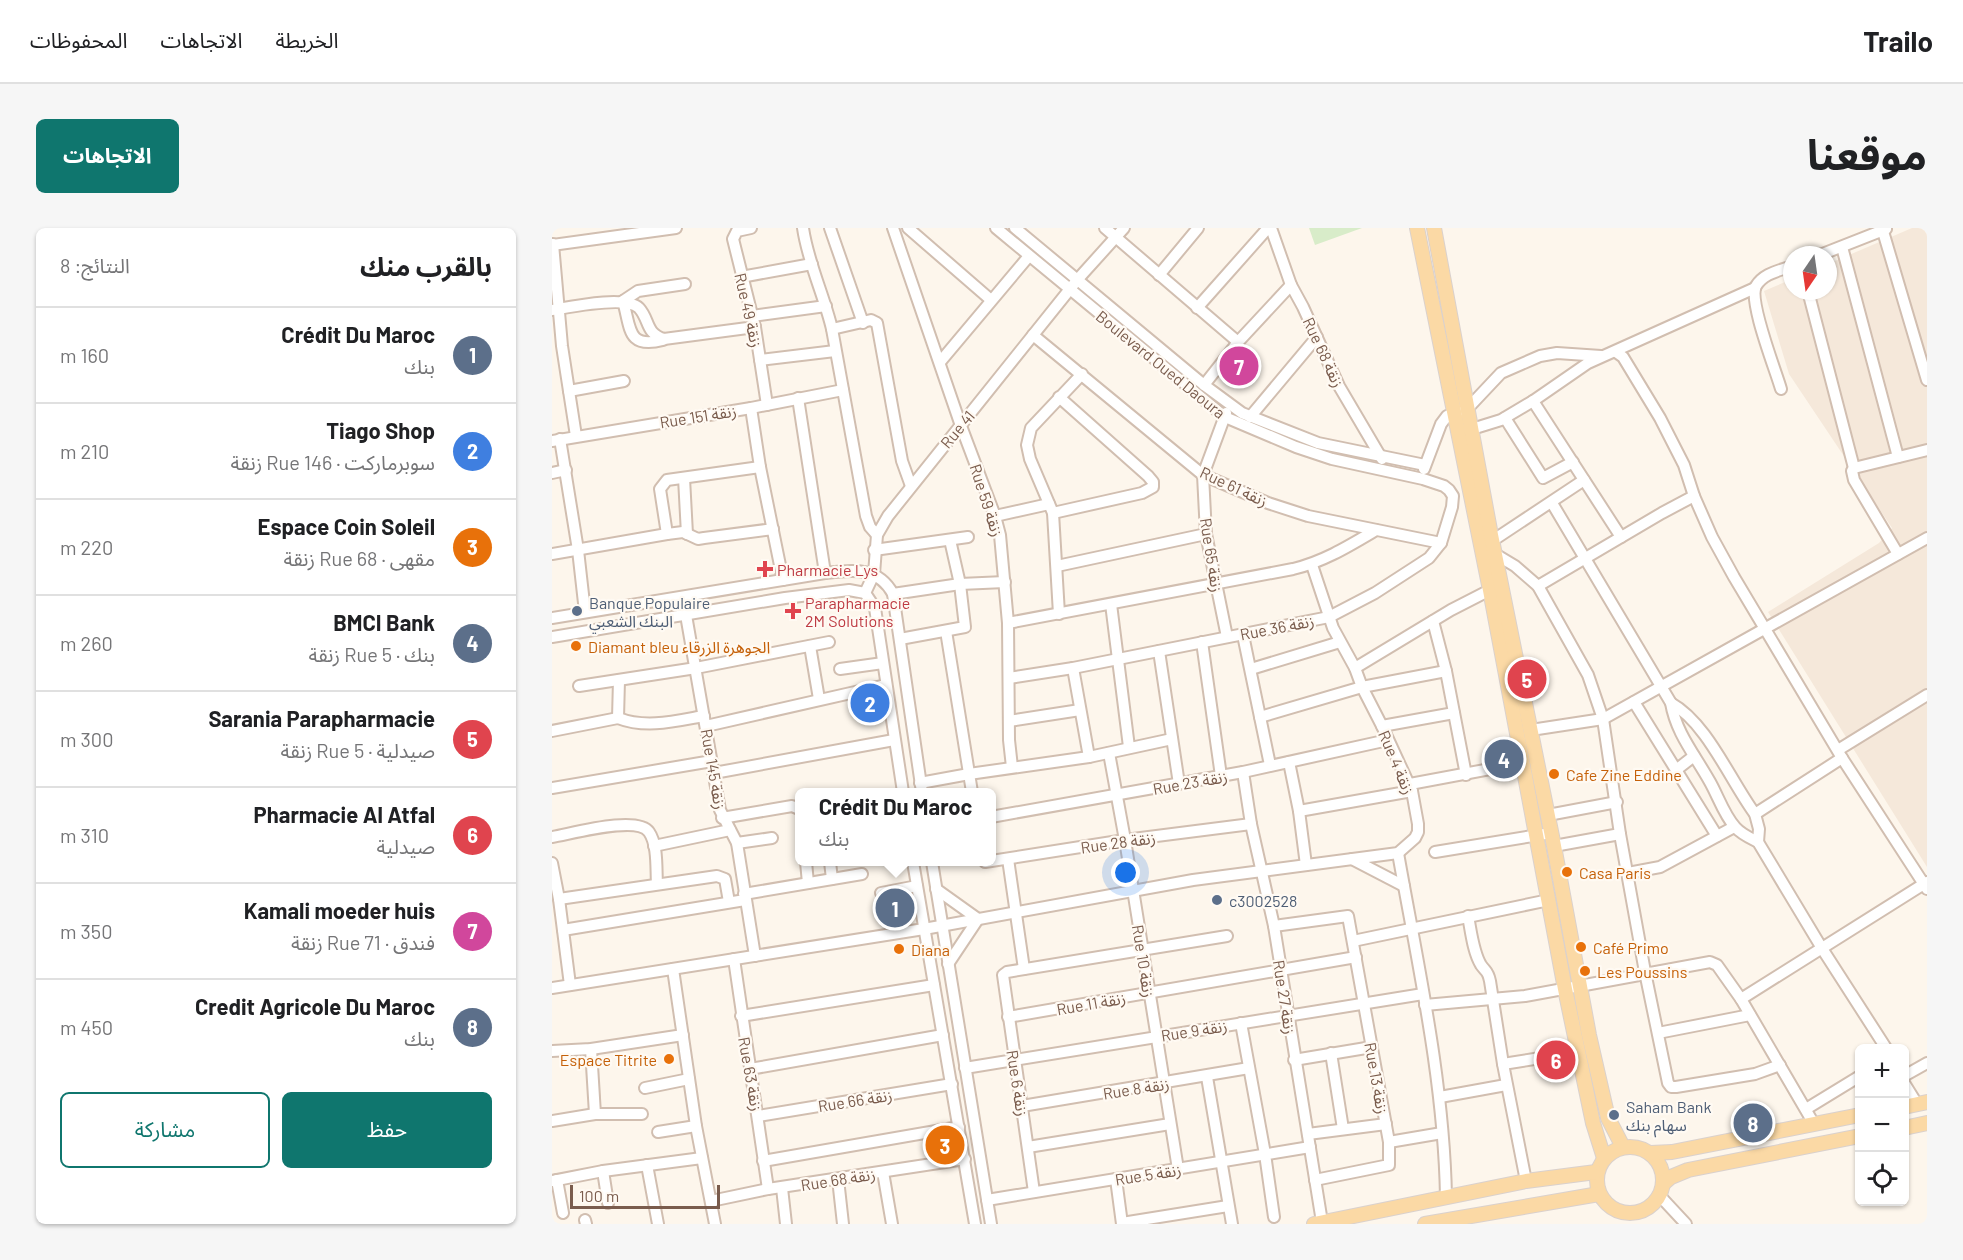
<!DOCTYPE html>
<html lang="ar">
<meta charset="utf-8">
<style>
body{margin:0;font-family:Barlow,"Noto Sans Arabic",sans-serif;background:#f6f6f6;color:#202124;direction:rtl}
.controls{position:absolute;right:18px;bottom:18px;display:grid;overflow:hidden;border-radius:9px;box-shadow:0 2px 4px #0004}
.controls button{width:54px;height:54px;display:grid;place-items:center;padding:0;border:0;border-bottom:2px solid #e0e0e0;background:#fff;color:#202124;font:30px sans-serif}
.compass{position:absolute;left:1231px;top:18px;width:54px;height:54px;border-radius:50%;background:#fff;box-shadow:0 2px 4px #0004;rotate:193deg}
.scale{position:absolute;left:18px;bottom:15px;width:150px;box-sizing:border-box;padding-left:6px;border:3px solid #7a5c4d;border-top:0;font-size:16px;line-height:21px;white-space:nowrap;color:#7a5c4d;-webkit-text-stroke:4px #fffaf3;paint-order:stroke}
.you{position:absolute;left:574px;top:645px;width:21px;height:21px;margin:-15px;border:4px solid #fff;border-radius:50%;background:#1a73e8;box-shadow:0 0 0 9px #1a73e833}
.badge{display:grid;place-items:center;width:39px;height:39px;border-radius:50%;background:#0f766e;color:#fff;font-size:20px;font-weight:700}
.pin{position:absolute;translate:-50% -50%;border:3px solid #fff;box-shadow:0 2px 6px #0006}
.popup{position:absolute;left:243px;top:560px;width:201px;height:78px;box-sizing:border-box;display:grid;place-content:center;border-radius:9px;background:#fff;filter:drop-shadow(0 2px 4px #0005);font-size:20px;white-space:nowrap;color:#757577}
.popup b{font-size:22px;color:#202124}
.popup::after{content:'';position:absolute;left:50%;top:100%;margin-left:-12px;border:12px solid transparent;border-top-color:#fff}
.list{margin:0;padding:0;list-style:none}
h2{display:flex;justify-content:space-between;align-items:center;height:78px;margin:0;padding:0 24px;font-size:26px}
h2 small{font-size:20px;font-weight:400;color:#757577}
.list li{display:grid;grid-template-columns:39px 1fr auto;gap:18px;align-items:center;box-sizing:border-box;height:96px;padding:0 24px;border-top:2px solid #e0e0e0}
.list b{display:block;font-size:22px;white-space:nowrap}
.list p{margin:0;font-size:20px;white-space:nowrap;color:#757577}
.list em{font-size:20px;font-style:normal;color:#757577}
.actions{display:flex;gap:12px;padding:18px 24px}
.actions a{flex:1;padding:14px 0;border:2px solid #0f766e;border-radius:9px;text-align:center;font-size:21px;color:#0f766e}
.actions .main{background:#0f766e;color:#fff}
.icon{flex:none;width:33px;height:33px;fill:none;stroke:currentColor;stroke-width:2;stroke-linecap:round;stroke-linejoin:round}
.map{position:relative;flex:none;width:1375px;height:996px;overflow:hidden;direction:ltr;border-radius:9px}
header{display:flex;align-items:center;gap:36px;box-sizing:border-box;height:84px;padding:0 30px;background:#fff;border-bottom:2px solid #e0e0e0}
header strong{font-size:28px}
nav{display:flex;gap:33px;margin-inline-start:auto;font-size:21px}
.intro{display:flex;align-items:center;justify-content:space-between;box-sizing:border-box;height:144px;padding:0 36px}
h1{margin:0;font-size:42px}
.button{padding:15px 27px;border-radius:9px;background:#0f766e;color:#fff;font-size:21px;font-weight:700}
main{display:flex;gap:36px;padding:0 36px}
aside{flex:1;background:#fff;border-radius:9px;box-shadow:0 2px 4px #0004}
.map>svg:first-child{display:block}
.residential{fill:#f5e8da}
.green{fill:#d8ecc9}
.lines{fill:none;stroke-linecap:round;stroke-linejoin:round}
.minor-casing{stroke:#d1beb0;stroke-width:14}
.major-casing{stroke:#dad1cd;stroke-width:16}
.minor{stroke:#fff;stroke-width:10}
.major{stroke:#fbd9a5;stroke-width:14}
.health-dot{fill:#e0444e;stroke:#fffaf3;stroke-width:2}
.service-dot{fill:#5c6f8a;stroke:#fffaf3;stroke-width:2}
.food-dot{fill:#e8710a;stroke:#fffaf3;stroke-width:2}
.labels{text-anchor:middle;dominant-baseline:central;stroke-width:4.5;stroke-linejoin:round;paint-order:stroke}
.street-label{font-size:16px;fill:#7a5c4d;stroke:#fffaf3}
.health-label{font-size:16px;fill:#be3a42;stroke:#fffaf3;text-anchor:start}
.service-label{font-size:16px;fill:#4e5e75;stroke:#fffaf3;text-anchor:start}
.food-label{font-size:16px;fill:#c56008;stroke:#fffaf3;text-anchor:start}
</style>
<header>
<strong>Trailo</strong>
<nav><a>الخريطة</a><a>الاتجاهات</a><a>المحفوظات</a></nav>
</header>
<div class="intro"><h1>موقعنا</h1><a class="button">الاتجاهات</a></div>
<main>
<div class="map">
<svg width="1375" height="996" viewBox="0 0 1375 996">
<rect width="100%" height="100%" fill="#fdf6ec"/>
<path class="residential" d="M 1360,0 L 1375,0 L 1375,639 L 1216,384 L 1327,315 L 1340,300 L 1237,146 L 1212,63 L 1240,51 L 1240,63 L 1276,63 L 1276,36 Z"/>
<path class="green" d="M 757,0 L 810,0 L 763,17 Z"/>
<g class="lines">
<g class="minor-casing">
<g id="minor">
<path d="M 199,0 L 185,3 L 181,11 L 203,99 L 215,177"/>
<path d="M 251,0 C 256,35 272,67 280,101 L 314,288 L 318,299 L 325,307"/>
<path d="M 278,0 L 311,95"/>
<path d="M 341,0 L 409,198 L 443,288 L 448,307 L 456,395 L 457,512 L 460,539"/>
<path d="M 356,0 L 439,72"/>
<path d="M 444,0 L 673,189 L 744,219 L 780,231 L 871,251 L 892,258 L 897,262 L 901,268 L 900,279 L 889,315 L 877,330 L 823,365 L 777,389 L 521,440 L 457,450"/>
<path d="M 463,0 L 652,157 L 690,185 L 766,215 L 873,237"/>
<path d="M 553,0 L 686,114"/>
<path d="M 719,0 L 739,57 L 751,79 L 787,158 L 830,231"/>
<path d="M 1330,0 L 1375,152"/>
<path d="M 1,16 L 10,118 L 24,208"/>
<path d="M 0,17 L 124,0"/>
<path d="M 1290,19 L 1346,229"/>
<path d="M 1268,27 L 1334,1"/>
<path d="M 607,47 L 646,0"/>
<path d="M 189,49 L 260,36"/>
<path d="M 1256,63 L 1302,240"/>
<path d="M 71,73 C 79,101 75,121 111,112"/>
<path d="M 71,73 L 86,63 L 133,56"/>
<path d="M 645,80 L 716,0"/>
<path d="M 0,82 C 18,79 74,67 87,80 C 98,92 93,105 112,111 L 203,99"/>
<path d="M 200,88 L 274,78"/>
<path d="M 280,101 L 319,92 L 325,95 L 350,233 L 359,258"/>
<path d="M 481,107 L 651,247 L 716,275 L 756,288 L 889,315"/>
<path d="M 1064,124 L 1071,129 L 1108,190 L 1132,237 L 1142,268 L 1160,309 L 1182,349 L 1290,530 L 1375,661"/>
<path d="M 208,132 L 283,123"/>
<path d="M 388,134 L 477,28"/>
<path d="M 652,157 L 686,114 L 739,57"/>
<path d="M 1229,161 C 1224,143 1196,73 1204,58 C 1212,45 1227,43 1240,38"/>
<path d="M 17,163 L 72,153"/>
<path d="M 246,170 L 273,345"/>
<path d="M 981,173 L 1069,309"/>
<path d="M 199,180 L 208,239 L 231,352"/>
<path d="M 674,185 L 651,247 L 654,306 L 675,409"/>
<path d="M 698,189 L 765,109"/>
<path d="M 953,190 L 991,250 L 1021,234"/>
<path d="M 920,201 L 949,192 L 981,173 L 1036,135 L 1203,60"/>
<path d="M 8,211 L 26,322 L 33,384"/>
<path d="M 0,213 L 199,180 L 291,162"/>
<path d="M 872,241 L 889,196 L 895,188 L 916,180 L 949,145 L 988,128 L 1005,125 L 1049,128"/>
<path d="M 0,245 L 14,242"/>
<path d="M 132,250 L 135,306"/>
<path d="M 1000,275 L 1119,475 C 1124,505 1143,527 1158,554 C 1166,568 1172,587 1183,599 C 1189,606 1198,610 1206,614 L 1271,722 L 1334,820"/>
<path d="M 501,285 L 590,265 L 601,259 L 601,254 L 596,248 L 507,169"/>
<path d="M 443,288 L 497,276"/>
<path d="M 115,306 L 108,261 L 115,252 L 208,239"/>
<path d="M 940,313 L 1032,252"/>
<path d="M 322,322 L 416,309"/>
<path d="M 0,326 L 115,306 L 131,304 L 146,311 L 152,310 L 221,301"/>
<path d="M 943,326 L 963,338 L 986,358 L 1036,447 L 1051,491 L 1068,606 L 1093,744 L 1116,855 L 1119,859 L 1124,859 L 1203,846 L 1228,837"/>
<path d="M 1346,326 L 1302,252 L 1300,243 L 1302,240 L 1375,222"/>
<path d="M 505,338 L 654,306"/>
<path d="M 986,358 L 1110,285 L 1142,268"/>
<path d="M 313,365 L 322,346 L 325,307 L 336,288 L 526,51 L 572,0"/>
<path d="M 341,366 L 408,356 L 453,354"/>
<path d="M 559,376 L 577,519"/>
<path d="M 507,386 L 501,285 L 478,231 L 475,217 L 479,200 L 530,146"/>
<path d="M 134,387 L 168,582 L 185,615 L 203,728"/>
<path d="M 0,390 L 273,345 C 300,342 326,338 341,366 L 370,564"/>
<path d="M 881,393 L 894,443 L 914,547"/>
<path d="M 456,395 L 741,341 C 771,334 797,318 824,302"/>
<path d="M 394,403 L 420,564"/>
<path d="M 691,407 L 718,537"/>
<path d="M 0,409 L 233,370 L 297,362 L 313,365 L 323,380 L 351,564"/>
<path d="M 348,411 L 413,399 L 408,356 L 398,312"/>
<path d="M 650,414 L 669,548"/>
<path d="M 258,418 L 267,471"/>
<path d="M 607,423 L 627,556"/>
<path d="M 521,440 L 537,529"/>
<path d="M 803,440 L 899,382 L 938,362"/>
<path d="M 288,441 L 331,435"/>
<path d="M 699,441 L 788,414"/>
<path d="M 27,458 L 144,440 L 277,414"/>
<path d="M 1082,474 L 1165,608"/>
<path d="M 1119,475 C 1155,495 1178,552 1203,586 L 1207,601 L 1206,614"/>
<path d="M 708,489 L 810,459 L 894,443"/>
<path d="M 66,490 C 94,501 124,493 152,488"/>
<path d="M 66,490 L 67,452"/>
<path d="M 457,493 L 528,482"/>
<path d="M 154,498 L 334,457"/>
<path d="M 830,498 L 902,485"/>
<path d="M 979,502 L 1051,491 L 1375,310"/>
<path d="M 0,503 L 66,490"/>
<path d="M 1286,522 L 1375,467"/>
<path d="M 557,525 L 573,612 L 626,941"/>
<path d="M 737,534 L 747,583 L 754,637"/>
<path d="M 1124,542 L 1142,528"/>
<path d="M 691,544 L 699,596 L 722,698 L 770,994"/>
<path d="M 162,545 L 342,512"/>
<path d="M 368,555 L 417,546 L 537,529 L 620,511"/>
<path d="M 858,556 L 970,535"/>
<path d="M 0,560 L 160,533"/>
<path d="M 747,583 L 860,563"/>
<path d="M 1203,586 L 1290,530"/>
<path d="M 996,587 L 1065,574"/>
<path d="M 439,589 L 691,544 L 836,512"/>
<path d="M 170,590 L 240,578 L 247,581"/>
<path d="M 0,609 C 19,606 85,587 97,604 C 106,617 104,641 105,656"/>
<path d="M 185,615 L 220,610"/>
<path d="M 102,618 L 178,602"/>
<path d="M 1002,618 L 1068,606"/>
<path d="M 883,624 L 999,605"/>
<path d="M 846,625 C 866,738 892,853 894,969"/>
<path d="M 456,631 L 472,741"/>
<path d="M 800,631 L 852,658"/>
<path d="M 254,634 L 256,655"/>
<path d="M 278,634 L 280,651"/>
<path d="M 361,634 L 423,996"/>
<path d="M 380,634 L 439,996"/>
<path d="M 433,634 L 573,612 L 699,596"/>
<path d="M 0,635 L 7,671 L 18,757"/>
<path d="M 1076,645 L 1108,639 L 1182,599"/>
<path d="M 384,661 L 426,691 L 396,736"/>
<path d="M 329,665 L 365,658"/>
<path d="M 192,666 L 310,646"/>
<path d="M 7,671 L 165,648 L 173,651 L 177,674"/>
<path d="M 916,688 C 919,703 921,724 929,737 C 934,744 936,743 938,753 L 951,836 L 974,953"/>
<path d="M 722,698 L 796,688 L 837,914 L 837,937 L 763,952"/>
<path d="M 11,702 L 193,672"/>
<path d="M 801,713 L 997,672"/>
<path d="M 182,731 L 216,961"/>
<path d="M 121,741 L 144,898 L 163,996"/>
<path d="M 0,760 L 372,701 L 641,652 L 846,625 L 863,610 L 866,604 L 866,596 L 860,563 L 830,498 L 810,459 L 803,440 L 781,400 L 760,337"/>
<path d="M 1189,771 L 1375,654"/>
<path d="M 873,777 L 973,768 L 1158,734 L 1165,737 L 1189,771 L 1262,896"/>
<path d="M 189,788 L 382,757"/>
<path d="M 456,789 L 804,729"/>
<path d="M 689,795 L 713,926 L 722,989"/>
<path d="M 1106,805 L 1198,787"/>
<path d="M 39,821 L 43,886"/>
<path d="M 0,823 L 39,821 L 131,807"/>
<path d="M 779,825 L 791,901"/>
<path d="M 742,832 L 820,819"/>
<path d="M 951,836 L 1026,824"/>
<path d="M 413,840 L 871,766"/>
<path d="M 198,841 L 391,807"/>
<path d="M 1352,848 L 1375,835"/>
<path d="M 655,849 L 680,996"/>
<path d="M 1352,855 L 1365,876"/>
<path d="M 93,860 L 137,851"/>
<path d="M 888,869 L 954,857"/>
<path d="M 470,878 L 697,840"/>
<path d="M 1254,881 L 1308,848"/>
<path d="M 206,888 L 400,856"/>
<path d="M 0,893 L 43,886 L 90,886"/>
<path d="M 106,904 L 144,898"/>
<path d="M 756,906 L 834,896"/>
<path d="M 837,914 L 890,905"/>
<path d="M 476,919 L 618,896"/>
<path d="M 211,933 L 407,899"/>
<path d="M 95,937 L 106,996"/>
<path d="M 51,943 L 56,975"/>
<path d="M 331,944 L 340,996"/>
<path d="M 286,951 L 291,996"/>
<path d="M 564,951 L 570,996"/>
<path d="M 5,952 L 11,985"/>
<path d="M 0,953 L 51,943 L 150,930"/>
<path d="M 230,960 L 234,996"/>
<path d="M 482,964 L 451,747 L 455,744 L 675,708"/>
<path d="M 1107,967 L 1134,996"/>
<path d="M 435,972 L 758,919"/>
<path d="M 159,973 L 216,961 L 413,931"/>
<path d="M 33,992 L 34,996"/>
<path d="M 570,995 L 676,978"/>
</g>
</g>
<g class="major-casing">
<g id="major">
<path d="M 865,0 L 938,362 L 1013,761 L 1041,895 L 1052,930"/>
<path d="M 882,0 L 938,302 L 1002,618 L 1037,807 L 1056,890 L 1071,919"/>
<path d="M 1352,879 L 1375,874"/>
<path d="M 1352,900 L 1375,895"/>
<circle cx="1078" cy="952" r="33"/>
<path d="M 1099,925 L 1120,924 L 1308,887"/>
<path d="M 1112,955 L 1119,949 L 1136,942 L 1308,908"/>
<path d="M 762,996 L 974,953 L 1044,944"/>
<path d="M 873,996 L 1047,966"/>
</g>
</g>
<use href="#minor" class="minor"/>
<use href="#major" class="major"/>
</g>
<g class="health-dot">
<path d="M210 332h6v6h6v6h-6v6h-6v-6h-6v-6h6z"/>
<path d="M238 374h6v6h6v6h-6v6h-6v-6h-6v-6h6z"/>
</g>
<g class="service-dot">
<circle cx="25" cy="383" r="6"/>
<circle cx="665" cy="672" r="6"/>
<circle cx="1062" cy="887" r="6"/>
</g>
<g class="food-dot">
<circle cx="24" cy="418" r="6"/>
<circle cx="1002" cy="546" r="6"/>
<circle cx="1015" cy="644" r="6"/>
<circle cx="1029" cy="719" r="6"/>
<circle cx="347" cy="721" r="6"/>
<circle cx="1033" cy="743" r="6"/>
<circle cx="117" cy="831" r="6"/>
</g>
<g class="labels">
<g class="street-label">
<text transform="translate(197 82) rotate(77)">Rue 49 زنقة</text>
<text transform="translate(772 124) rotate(65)">Rue 68 زنقة</text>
<text transform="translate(609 136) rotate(39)">Boulevard Oued Daoura</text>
<text transform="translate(146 188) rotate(-9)">Rue 151 زنقة</text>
<text transform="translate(405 201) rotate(-50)">Rue 41</text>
<text transform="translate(682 258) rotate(25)">Rue 61 زنقة</text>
<text transform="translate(435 272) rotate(72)">Rue 59 زنقة</text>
<text transform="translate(660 327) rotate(81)">Rue 65 زنقة</text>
<text transform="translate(725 399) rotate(-11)">Rue 36 زنقة</text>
<text transform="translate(845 534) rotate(67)">Rue 4 زنقة</text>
<text transform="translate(162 541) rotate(80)">Rue 145 زنقة</text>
<text transform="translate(638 554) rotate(-10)">Rue 23 زنقة</text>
<text transform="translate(566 614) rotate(-8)">Rue 28 زنقة</text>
<text transform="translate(592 733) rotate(81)">Rue 10 زنقة</text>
<text transform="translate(733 769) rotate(81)">Rue 27 زنقة</text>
<text transform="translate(539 775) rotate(-10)">Rue 11 زنقة</text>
<text transform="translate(642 802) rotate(-9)">Rue 9 زنقة</text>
<text transform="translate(199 846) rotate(80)">Rue 63 زنقة</text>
<text transform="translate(825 850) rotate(80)">Rue 13 زنقة</text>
<text transform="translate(466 855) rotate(81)">Rue 6 زنقة</text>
<text transform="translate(584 860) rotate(-9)">Rue 8 زنقة</text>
<text transform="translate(303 872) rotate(-9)">Rue 66 زنقة</text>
<text transform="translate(596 946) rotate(-9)">Rue 5 زنقة</text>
<text transform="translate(286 951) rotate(-9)">Rue 68 زنقة</text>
</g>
<g class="health-label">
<text x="225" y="341">Pharmacie Lys</text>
<text x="253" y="374">Parapharmacie<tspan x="253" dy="18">2M Solutions</tspan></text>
</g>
<g class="service-label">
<text x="37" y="374">Banque Populaire<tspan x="37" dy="18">البنك الشعبي</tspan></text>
<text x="677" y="672">c3002528</text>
<text x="1074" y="878">Saham Bank<tspan x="1074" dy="18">سهام بنك</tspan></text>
</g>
<g class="food-label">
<text x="36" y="418">Diamant bleu الجوهرة الزرقاء</text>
<text x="1014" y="546">Cafe Zine Eddine</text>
<text x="1027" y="644">Casa Paris</text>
<text x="1041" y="719">Café Primo</text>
<text x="359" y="721">Diana</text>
<text x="1045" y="743">Les Poussins</text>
<text x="105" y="831" text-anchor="end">Espace Titrite</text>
</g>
</g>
</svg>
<div class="controls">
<button>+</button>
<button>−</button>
<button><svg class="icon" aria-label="locate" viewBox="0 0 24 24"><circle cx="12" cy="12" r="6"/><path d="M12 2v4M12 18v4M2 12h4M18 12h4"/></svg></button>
</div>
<svg class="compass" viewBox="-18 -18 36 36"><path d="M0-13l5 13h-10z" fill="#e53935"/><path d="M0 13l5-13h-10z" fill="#757577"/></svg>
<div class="scale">100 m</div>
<div class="you"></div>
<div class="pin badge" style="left:343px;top:680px;background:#5c6f8a">1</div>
<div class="popup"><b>Crédit Du Maroc</b>بنك</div>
<div class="pin badge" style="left:318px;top:475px;background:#3f7fe0">2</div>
<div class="pin badge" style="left:393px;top:917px;background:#e8710a">3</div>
<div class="pin badge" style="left:952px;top:531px;background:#5c6f8a">4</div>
<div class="pin badge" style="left:975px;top:451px;background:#e0444e">5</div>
<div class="pin badge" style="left:1004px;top:832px;background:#e0444e">6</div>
<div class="pin badge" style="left:687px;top:138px;background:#d1479c">7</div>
<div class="pin badge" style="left:1201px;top:895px;background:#5c6f8a">8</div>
</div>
<aside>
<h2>بالقرب منك<small>النتائج: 8</small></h2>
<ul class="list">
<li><span class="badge" style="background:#5c6f8a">1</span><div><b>Crédit Du Maroc</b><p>بنك</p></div><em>160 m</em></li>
<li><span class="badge" style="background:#3f7fe0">2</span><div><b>Tiago Shop</b><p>سوبرماركت · Rue 146 زنقة</p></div><em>210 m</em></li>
<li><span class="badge" style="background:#e8710a">3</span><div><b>Espace Coin Soleil</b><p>مقهى · Rue 68 زنقة</p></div><em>220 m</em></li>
<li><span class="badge" style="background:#5c6f8a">4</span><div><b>BMCI Bank</b><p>بنك · Rue 5 زنقة</p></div><em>260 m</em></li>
<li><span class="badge" style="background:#e0444e">5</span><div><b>Sarania Parapharmacie</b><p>صيدلية · Rue 5 زنقة</p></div><em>300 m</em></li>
<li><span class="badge" style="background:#e0444e">6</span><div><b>Pharmacie Al Atfal</b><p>صيدلية</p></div><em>310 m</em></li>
<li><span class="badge" style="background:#d1479c">7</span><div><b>Kamali moeder huis</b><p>فندق · Rue 71 زنقة</p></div><em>350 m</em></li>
<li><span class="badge" style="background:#5c6f8a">8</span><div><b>Credit Agricole Du Maroc</b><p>بنك</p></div><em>450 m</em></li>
</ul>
<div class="actions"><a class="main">حفظ</a><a>مشاركة</a></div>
</aside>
</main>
